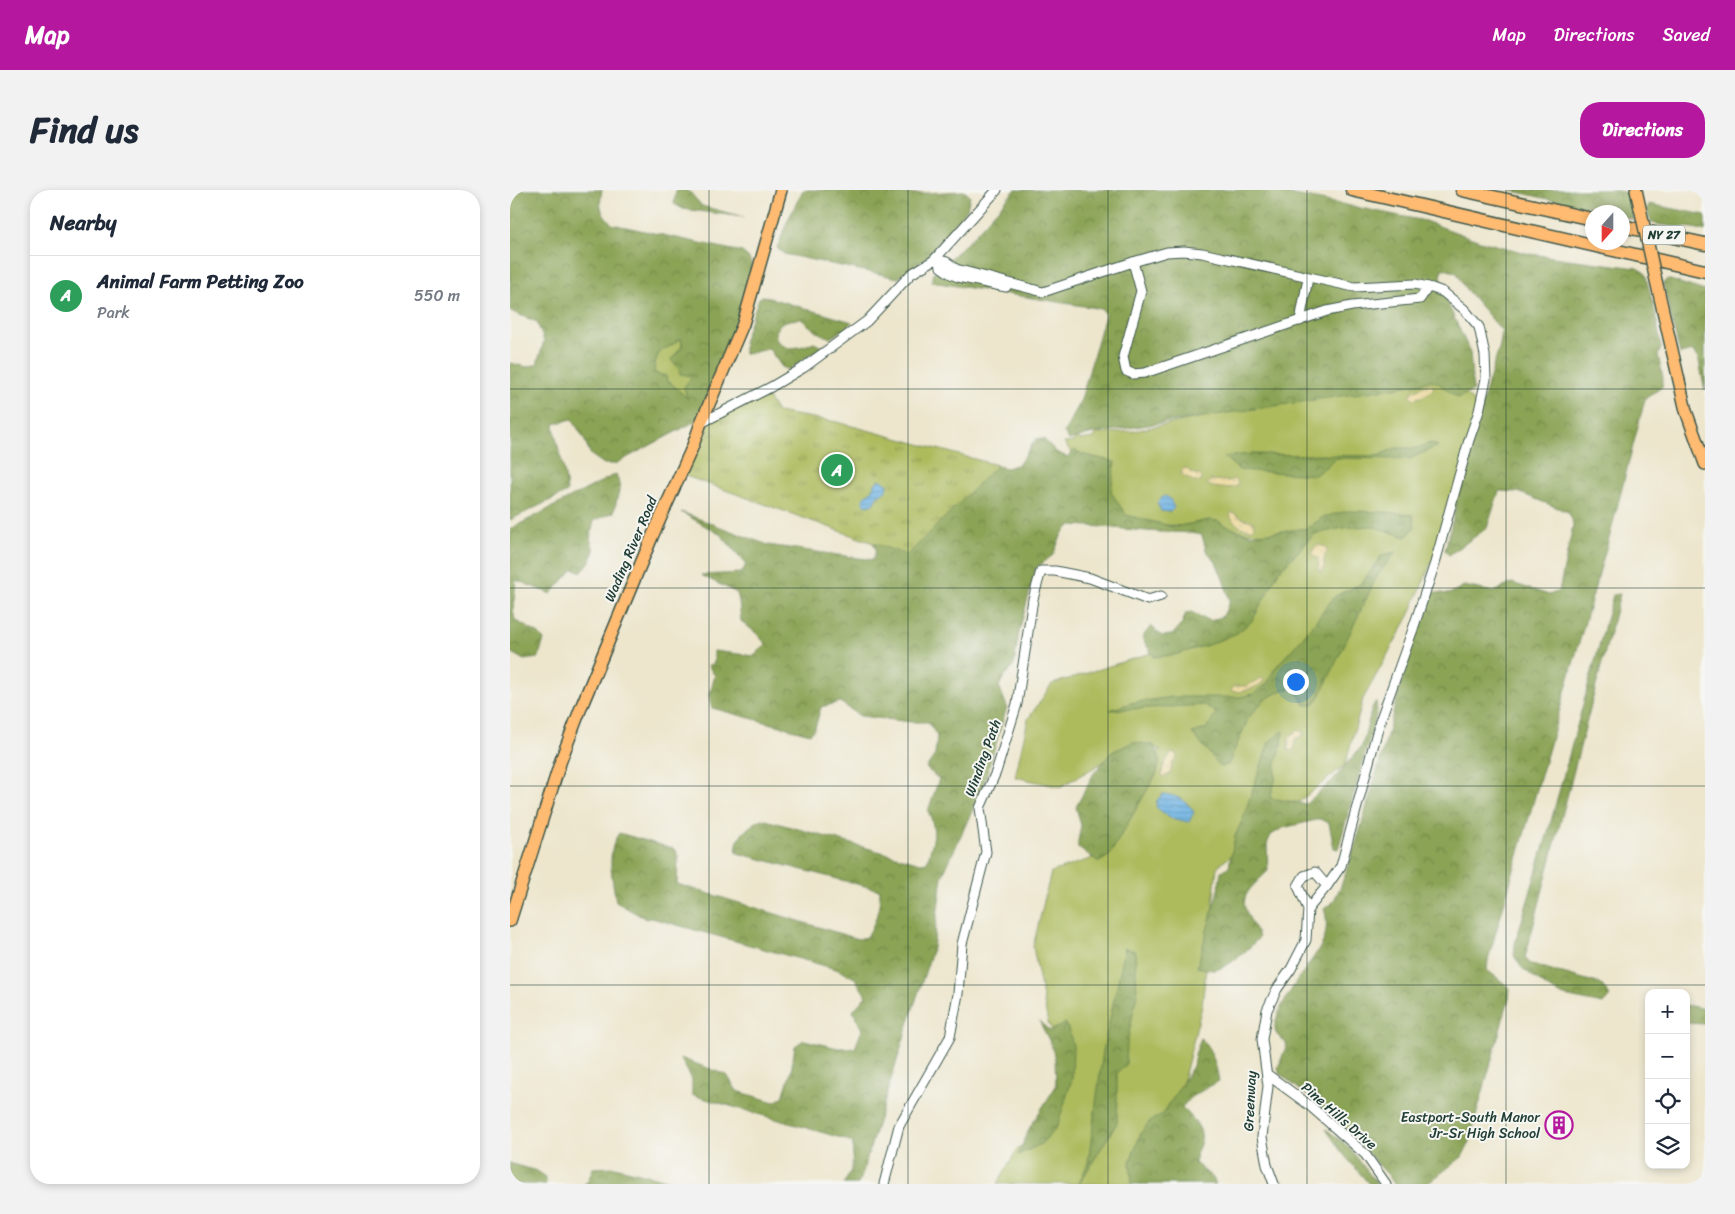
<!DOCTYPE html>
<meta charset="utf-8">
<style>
body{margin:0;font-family:Sriracha,sans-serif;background:#f2f2f3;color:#1f2937}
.controls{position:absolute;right:15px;bottom:15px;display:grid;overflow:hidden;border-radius:10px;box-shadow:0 2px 8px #0003}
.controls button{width:45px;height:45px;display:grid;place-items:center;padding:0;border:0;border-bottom:1px solid #e0e1e3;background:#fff;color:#1f2937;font:25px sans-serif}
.compass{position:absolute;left:1075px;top:15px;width:45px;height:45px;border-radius:50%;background:#fff;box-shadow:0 2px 8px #0003;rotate:201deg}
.you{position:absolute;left:785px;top:491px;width:18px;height:18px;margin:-12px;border:4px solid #fff;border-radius:50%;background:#1a73e8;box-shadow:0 0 0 8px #1a73e833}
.badge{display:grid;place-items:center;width:32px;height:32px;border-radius:50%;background:#b5179e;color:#fff;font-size:16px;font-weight:700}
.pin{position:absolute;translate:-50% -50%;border:2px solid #fff;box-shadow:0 1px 5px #0006}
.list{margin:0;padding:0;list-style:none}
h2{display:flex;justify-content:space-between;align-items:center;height:65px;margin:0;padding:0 20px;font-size:21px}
h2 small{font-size:16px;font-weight:400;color:#747a83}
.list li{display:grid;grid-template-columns:32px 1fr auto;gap:15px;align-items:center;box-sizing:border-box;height:80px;padding:0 20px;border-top:1px solid #e0e1e3}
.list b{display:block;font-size:19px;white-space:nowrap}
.list p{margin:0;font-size:16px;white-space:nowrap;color:#747a83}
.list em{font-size:16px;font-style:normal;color:#747a83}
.icon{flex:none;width:28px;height:28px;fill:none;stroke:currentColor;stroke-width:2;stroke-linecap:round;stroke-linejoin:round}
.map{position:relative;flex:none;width:1195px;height:994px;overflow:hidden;border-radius:20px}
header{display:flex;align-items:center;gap:30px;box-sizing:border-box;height:70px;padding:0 25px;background:#b5179e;color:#fff}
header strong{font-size:24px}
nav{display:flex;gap:28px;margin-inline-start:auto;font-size:18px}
.intro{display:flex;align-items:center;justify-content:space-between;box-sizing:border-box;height:120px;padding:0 30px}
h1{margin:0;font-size:35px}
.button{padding:12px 22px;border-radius:20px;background:#b5179e;color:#fff;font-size:18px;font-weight:700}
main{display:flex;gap:30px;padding:0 30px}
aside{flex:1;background:#fff;border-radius:20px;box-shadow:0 2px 8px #0003}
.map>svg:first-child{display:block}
.grass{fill:#adbb5d;stroke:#667c48}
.forest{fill:url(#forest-crowns);stroke:#547044;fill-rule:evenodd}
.sand{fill:url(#sand-dots);stroke:#868c69}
.park{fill:url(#park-tufts);stroke:#667c48}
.water{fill:url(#water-rules);stroke:#46788c}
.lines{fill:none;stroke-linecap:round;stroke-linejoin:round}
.minor-casing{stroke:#3e564b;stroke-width:11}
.major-casing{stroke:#3e564b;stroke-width:14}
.highway-casing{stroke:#3e564b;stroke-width:15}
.minor{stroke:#fff;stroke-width:9}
.major{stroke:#febb71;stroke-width:11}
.highway{stroke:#febb71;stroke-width:12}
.major-bridge-casing{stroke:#3e564b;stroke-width:14;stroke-linecap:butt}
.major-bridge{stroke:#febb71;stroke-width:11}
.grid{fill:none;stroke:#1f3d34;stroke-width:1;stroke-opacity:0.55}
.labels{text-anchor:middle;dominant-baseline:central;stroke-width:4;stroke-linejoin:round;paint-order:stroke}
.shield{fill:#f6f6f2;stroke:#60746d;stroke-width:1}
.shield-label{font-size:12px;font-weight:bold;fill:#1f3d34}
.street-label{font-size:14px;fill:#1f3d34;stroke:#f6f6f2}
.poi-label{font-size:14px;fill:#1f3d34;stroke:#f6f6f2;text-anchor:end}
</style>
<header>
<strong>Map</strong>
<nav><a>Map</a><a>Directions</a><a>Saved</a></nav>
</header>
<div class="intro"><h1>Find us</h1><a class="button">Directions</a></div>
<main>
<aside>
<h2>Nearby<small></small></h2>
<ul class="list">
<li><span class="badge" style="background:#2e9e5b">A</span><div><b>Animal Farm Petting Zoo</b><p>Park</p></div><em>550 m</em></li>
</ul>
</aside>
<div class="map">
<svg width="1195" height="994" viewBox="0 0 1195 994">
<defs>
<pattern id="forest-crowns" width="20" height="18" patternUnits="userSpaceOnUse" patternTransform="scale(1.25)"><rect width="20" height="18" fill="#8aa354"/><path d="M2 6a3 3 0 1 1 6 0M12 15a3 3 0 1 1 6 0" fill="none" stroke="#708646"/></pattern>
<pattern id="sand-dots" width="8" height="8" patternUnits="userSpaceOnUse" patternTransform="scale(1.25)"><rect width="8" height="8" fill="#eeda9e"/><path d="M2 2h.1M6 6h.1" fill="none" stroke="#ccbc89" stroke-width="1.8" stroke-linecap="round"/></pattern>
<pattern id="park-tufts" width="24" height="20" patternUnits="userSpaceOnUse" patternTransform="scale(1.25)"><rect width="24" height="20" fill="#adbb5d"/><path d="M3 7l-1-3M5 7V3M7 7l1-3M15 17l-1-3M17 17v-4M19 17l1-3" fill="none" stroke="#8c994e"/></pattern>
<pattern id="water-rules" width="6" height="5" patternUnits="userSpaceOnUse" patternTransform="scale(1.25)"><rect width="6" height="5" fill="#6db2e3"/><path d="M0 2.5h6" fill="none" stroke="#5992b9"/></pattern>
</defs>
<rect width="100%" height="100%" fill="#f6f6f2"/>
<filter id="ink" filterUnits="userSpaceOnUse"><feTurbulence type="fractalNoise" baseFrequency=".02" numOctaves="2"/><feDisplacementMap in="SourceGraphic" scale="10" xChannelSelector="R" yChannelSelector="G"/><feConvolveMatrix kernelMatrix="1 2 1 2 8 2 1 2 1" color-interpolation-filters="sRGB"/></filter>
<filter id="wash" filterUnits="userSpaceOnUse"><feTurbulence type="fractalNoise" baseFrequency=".0096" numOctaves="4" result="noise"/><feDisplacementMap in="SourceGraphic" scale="20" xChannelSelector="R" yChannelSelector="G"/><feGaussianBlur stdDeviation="1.12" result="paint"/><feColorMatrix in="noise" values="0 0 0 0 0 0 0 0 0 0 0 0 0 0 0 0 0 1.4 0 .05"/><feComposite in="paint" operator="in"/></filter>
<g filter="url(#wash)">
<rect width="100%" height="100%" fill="#ede6cd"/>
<g class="grass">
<path d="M 171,147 L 172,156 L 161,170 L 182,186 L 177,209 L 157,191 L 144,183 C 146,155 155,163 171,147 Z"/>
<path d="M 935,185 L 973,220 L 969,257 L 954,287 L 947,312 L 899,426 L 853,509 L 835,575 L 707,677 L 692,816 L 669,908 L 624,994 L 487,994 L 508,958 L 542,937 L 561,874 L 538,833 L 523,757 L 541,682 L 589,666 L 650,559 L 618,558 L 550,597 L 505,587 L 518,529 L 542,494 L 731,435 L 776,346 L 616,331 L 554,253 L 563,252 L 565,248 L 569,248 L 570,250 L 584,248 L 585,244 L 623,241 L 713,223 Z"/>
</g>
<g class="forest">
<path d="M 0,0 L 92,0 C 89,17 90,21 102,34 L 232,62 L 238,67 L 241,73 L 241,88 L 230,125 L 191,225 L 186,231 L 105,274 L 94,274 L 81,265 L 73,247 L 62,229 L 44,234 C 46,257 56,279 57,302 L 0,330 L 0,173 L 17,177 L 27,174 L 34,151 L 27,132 L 0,121 ZM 171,148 L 172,157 L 161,170 L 168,177 L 170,184 L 182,186 L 174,197 L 177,208 L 161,193 L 157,191 L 156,186 L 144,183 C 146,154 154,164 171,148 Z"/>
<path d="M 166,0 L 178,0 L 192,16 L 234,27 L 173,19 L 164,14 Z"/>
<path d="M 293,0 L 348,0 L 400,4 L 454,1 L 460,6 L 457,19 L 418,66 L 399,82 L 388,88 L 274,64 L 267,58 L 278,30 Z"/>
<path d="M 505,0 L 754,0 L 801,8 L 915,31 L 970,51 L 1020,64 L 1127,78 L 1135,83 L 1146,126 L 1151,158 L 1148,165 L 1153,188 L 1152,197 L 1135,209 L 1100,345 L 978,770 L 977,780 L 1000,798 L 999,808 L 958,955 L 952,967 L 917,994 L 884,994 L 879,986 L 827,929 L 770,884 L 768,878 L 777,854 C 774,851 768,847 766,843 C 757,825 804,770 812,754 C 817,744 818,729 814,719 L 823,712 L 831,696 L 848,647 L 874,557 L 896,474 L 918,406 L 923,402 L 939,404 L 954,396 L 984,402 L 1002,393 L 1039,405 L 1049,401 L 1063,336 L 1062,329 L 1058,322 L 1008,302 L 989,301 L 977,338 L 939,365 L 935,360 L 976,200 L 990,155 L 992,141 L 955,98 L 947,83 L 932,78 L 931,89 L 939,116 L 960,162 L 963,201 L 948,208 L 928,193 L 921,190 L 910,194 L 579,244 L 559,250 L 554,242 L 570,213 L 595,125 L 593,120 L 586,118 L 422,92 L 423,83 L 458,52 Z"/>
<path d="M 999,0 L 1103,0 L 1113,2 L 1119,6 L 1123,29 L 1113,27 L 1112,22 L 1094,22 Z"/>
<path d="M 1139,14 L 1195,25 L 1195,41 C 1178,35 1160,38 1142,33 L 1137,20 Z"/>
<path d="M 1157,89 L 1195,101 L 1195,200 L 1189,171 L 1183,161 L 1170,164 L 1153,93 Z"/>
<path d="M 253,106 L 342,132 L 336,138 L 320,148 L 307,142 L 291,129 C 276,130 264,131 266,150 L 277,158 L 290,157 L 304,153 L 312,157 L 278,180 L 272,177 L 259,159 L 234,164 L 234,149 L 249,108 Z"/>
<path d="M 526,249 L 534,249 L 546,262 L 557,267 L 565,260 L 572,264 L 605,272 L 601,302 L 616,325 L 664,337 L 699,330 L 708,331 L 716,336 L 742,345 L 798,338 L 813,327 L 838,321 L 876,322 L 903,325 L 905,337 L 896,347 L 861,336 L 833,338 L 805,344 L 769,381 L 742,431 L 727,443 L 698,455 L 664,465 L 644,467 L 632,448 L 641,436 L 652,446 L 662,445 L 672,434 L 676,423 L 681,422 L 700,431 L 713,426 L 720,411 L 713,389 L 706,372 L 696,360 L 692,345 C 678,342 665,342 650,342 C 620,340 591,336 561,335 L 552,344 L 543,365 L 526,378 L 509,442 L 504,475 L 499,482 L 494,486 L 489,496 L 497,517 L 472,599 L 432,687 L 423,758 L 401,825 L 353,981 L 348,994 L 334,994 L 342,978 L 343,953 L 335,949 L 182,905 L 182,889 L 170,868 L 217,885 L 227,901 L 264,912 L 273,907 L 281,882 L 285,856 L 294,850 L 328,858 L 345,858 L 352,840 L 343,821 L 356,806 L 345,788 L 326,779 L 142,728 L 136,729 L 106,712 C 103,691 95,663 109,643 L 164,659 L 168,665 L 167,694 L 348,749 L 357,747 C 366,731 370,720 370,700 L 227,663 C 223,648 240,635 252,629 L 411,673 L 417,672 C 423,651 428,642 418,621 L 429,589 L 416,578 L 425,565 L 427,546 L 418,532 L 401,532 L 350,526 L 330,512 L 311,517 L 305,538 L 300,544 L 202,518 C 197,508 202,496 205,486 L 198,475 L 204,474 L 204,461 L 244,466 L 256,454 L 246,443 L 231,431 L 229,411 L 227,403 L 191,385 L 232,383 L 236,374 L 211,345 L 171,322 L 258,355 L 363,370 L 366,360 L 360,345 L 453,268 L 496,278 L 509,274 Z"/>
<path d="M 920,253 L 928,256 L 899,269 L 827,268 L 805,285 L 729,280 L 714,267 L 740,264 L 867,266 L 886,258 L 907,258 Z"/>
<path d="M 106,284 L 110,296 L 104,322 L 84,331 L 80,349 L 84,360 L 80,371 L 72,382 L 63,379 L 41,404 L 6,390 L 3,420 L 5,430 L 29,444 L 34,450 L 28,468 L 14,470 L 0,462 L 0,339 Z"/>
<path d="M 886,362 L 867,386 L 809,508 L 803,515 L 795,515 L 785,499 L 774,499 L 754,510 L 739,527 L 718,575 L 711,577 L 682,543 L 696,539 L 706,523 L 695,515 L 600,520 L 621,513 L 662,507 L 730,507 L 743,504 L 757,494 L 765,478 L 793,447 L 825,406 L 851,394 L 872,365 Z"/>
<path d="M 1110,404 L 1015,768 L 1021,774 L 1091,794 L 1100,806 L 1093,814 L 1054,806 L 1038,798 L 1012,778 L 1004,766 L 1005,754 L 1038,642 L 1103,405 Z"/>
<path d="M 866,511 L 867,522 L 828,659 L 824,658 L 819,633 L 810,629 L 773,638 L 761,645 L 757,654 L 758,681 C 726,711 730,710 749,747 C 742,757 716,780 703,780 C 699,780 692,778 687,777 L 708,700 L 711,682 L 719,676 L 725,646 L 732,631 L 759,552 L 773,541 L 772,555 L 766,573 L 765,591 L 760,608 L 796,614 L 823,590 L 852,556 L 862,518 Z"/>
<path d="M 623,552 L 644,555 L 650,569 L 647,583 L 599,666 L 589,672 L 568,658 L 568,651 L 571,635 L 566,617 L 584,583 L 602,562 Z"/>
<path d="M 615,758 L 625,761 L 627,804 L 617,853 L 616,875 L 607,883 L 607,933 L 569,994 L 578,973 L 593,861 Z"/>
<path d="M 1176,815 L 1195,819 L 1195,834 L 1176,833 Z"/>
<path d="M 529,831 L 540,841 L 556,833 L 563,855 L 562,889 L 547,937 L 531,954 L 508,965 L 520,937 L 546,896 L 545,869 L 541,854 Z"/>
<path d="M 691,848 C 703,861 706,875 709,891 L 681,907 L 672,917 C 680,926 694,937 691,951 C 689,959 685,963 685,973 L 703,988 L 706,994 L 622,994 L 620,972 L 631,943 L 640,931 L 653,924 L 683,876 L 685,864 Z"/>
<path d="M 816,939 L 839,957 L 867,994 L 859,994 L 830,960 Z"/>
<path d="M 0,972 L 2,974 L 27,981 L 36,987 L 36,994 L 0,994 Z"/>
<path d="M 105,977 L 173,994 L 74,994 L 78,991 L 83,978 Z"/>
</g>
<g class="sand">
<path d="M 919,194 L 924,197 C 921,204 911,207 904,209 L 900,206 L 903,201 Z"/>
<path d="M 676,278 L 682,283 L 689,285 L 692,288 L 691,291 L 685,292 L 672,285 L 671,280 Z"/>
<path d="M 725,289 L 728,293 L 727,296 C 719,299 703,299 697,294 L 701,290 L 719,291 Z"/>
<path d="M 722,322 L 734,329 L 743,331 L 744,337 L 742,339 C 733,340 722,333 720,324 Z"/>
<path d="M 808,355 L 816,357 L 817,361 L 814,368 L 814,378 L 811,382 L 809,381 L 808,369 L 802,364 L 804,358 Z"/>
<path d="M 752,488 L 754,490 C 750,498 728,504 721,501 L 724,496 L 736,496 Z"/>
<path d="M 787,540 L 793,542 L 794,545 L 785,549 L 784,560 L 779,561 L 778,559 L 779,548 Z"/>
<path d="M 663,563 L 666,564 L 667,568 L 662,574 L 660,584 L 653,587 C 650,580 656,570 661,564 Z"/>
</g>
<path class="park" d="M 254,201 L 267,222 L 327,232 L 487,275 L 397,365 L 170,284 L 191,234 Z"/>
<g class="water">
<path d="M 368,290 L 372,290 L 378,295 C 377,301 374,303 368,305 L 363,314 L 357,316 L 353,313 L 354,307 L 363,300 L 363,297 Z"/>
<path d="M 654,306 C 661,307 661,312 664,318 L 660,322 L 651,321 L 647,313 Z"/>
<path d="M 653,604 C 665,605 677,610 684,622 L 679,632 L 660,628 L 646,617 L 647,610 Z"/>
</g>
</g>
<g filter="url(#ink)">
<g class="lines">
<g class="minor-casing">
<g id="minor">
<path d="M 427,67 L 430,70 L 437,72 L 446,79 L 533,102 L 623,72 L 657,62 L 674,61 L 692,63 L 844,97 L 905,94 L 922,98 L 933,102 L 955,120 L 969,137 L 975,165 L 976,189 L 969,221 L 959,250 L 925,373 L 902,442 L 870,531 L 831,676 L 817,696"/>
<path d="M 430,70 L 431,77 L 441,84 L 448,87 L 496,97"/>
<path d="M 623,72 L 631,101 L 613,167 L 616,181 L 623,184 L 635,183 L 817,121 L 842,116 L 910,109 L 918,97"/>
<path d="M 790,131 L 798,88"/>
<path d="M 191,233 L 261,197 L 293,178 L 357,131 L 401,84 L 424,70 L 487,0"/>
<path d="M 758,885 L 799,915 L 855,964 L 876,994"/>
<path d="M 374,994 L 389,936 L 440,847 L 448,804 L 452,754 L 476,662 L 470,618 L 486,582 L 507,514 L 523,409 L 531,381 L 545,381 L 580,388 L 638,410 L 651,406"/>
<path d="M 764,994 L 757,975 L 752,947 L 758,896 L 752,849 L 757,820 L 767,799 L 781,779 L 796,750 L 798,719 L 788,696 L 794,686 L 805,682 L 817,696 L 798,719"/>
</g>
</g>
<g class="major-casing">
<g id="major">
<path d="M 1126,0 L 1130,18"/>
<path d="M 1145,86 L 1176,221 L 1195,274"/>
<path d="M 0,731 L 51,570 L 72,515 L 142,347 L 182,258 L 191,233 L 233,134 L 271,0"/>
</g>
</g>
<g class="highway-casing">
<g id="highway">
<path d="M 842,0 L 1195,81"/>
<path d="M 952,0 L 1082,29"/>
<path d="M 1112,36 L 1195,54"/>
</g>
</g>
<use href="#minor" class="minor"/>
<use href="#major" class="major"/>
<use href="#highway" class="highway"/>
<g class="major-bridge-casing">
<path id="major-bridge" d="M 1130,18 L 1145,86"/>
</g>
<use href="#major-bridge" class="major-bridge"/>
</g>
</g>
<path class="grid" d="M 199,0 L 199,994M 398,0 L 398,994M 598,0 L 598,994M 797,0 L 797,994M 996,0 L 996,994M 0,199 L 1195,199M 0,398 L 1195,398M 0,596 L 1195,596M 0,795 L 1195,795"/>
<defs>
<g id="building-ring" transform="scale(1.4375)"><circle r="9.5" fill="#f6f6f2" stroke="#b5179e" stroke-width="1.5"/><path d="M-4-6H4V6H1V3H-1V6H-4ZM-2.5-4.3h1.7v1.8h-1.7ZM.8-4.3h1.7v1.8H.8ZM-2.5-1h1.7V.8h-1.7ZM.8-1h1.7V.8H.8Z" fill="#b5179e"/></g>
</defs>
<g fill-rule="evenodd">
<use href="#building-ring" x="1049" y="935"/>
</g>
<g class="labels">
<rect class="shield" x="1133" y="35.5" width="42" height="19" rx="4"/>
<g class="shield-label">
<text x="1154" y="45">NY 27</text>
</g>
<g class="street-label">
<text transform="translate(121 359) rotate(-67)">Wading River Road</text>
<text transform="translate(473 568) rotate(-70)">Winding Path</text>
<text transform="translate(740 911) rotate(-87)">Greenway</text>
<text transform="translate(829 926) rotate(41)">Pine Hills Drive</text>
</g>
<g class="poi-label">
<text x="1030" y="927">Eastport-South Manor<tspan x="1030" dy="16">Jr-Sr High School</tspan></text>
</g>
</g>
</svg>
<div class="controls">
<button>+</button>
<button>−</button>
<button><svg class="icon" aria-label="locate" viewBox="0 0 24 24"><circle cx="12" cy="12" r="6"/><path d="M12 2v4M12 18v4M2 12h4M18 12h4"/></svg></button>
<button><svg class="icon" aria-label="layers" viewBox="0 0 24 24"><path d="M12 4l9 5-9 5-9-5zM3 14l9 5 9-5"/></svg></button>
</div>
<svg class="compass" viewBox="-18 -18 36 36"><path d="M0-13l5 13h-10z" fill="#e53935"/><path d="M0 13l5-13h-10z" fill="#747a83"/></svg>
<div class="you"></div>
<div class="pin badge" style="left:327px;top:280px;background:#2e9e5b">A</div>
</div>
</main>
